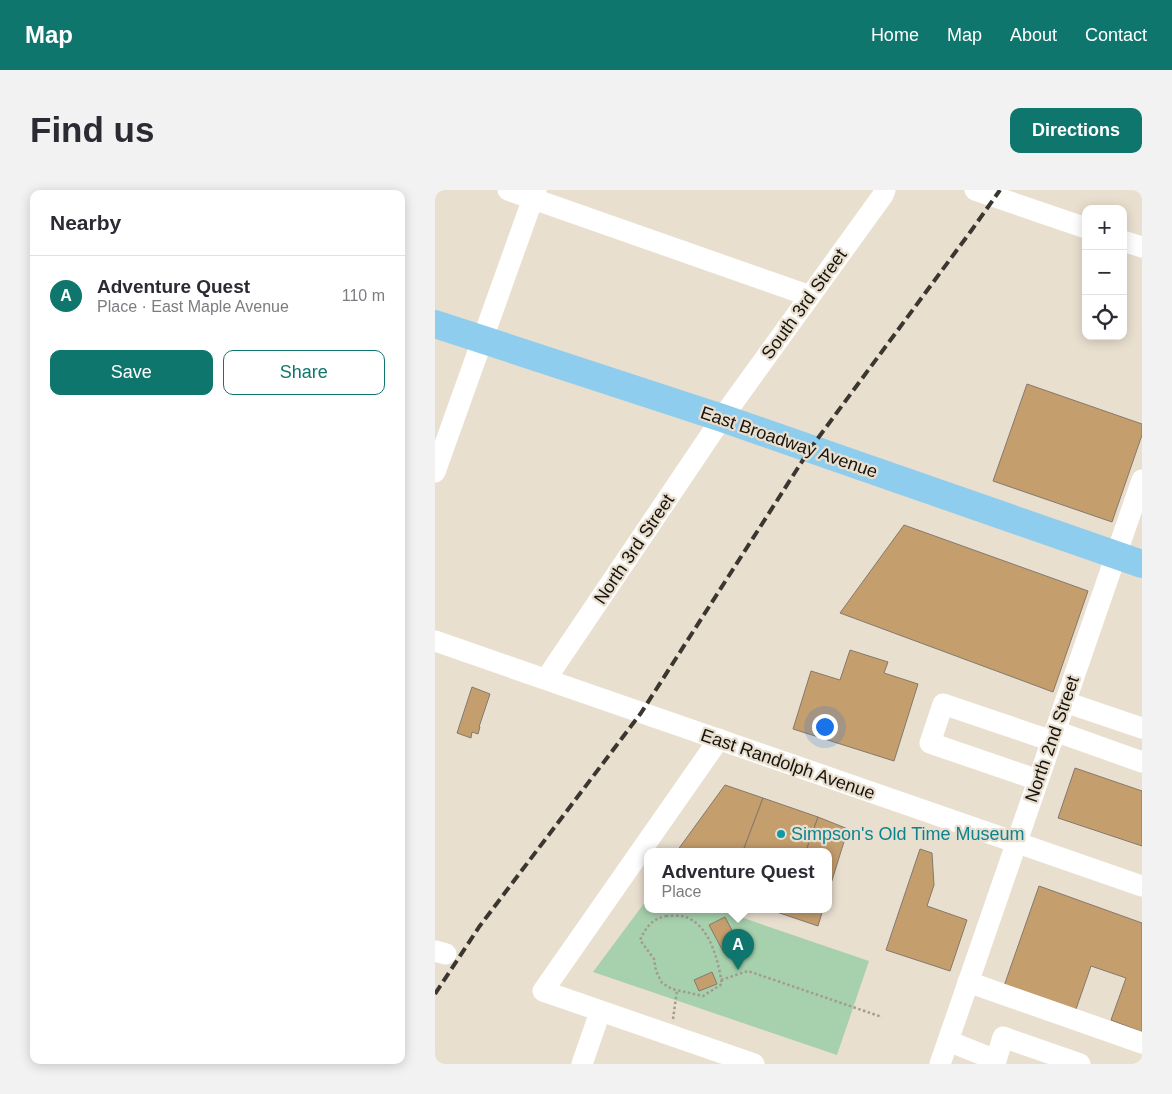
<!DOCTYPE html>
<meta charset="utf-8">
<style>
body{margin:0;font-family:Helvetica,sans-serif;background:#f2f2f3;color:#2b2b33}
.controls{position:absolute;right:15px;top:15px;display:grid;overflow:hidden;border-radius:10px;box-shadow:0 2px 12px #0003}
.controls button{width:45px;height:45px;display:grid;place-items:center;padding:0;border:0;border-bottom:1px solid #e1e1e2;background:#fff;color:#2b2b33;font:25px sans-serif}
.you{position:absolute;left:389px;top:536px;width:18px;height:18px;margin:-12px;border:4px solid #fff;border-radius:50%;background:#1a73e8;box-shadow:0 0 0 8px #1a73e833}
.badge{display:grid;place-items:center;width:32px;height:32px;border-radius:50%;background:#0f766e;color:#fff;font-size:16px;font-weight:700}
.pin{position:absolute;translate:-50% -41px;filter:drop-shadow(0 1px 2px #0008)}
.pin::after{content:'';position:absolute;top:26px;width:18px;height:15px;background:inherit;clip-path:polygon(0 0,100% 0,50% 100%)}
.popup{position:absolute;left:209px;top:658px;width:188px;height:65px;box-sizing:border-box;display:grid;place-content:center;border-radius:10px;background:#fff;filter:drop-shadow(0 1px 4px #0005);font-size:16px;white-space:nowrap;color:#7c7c81}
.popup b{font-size:19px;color:#2b2b33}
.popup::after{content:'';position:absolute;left:50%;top:100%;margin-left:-10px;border:10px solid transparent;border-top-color:#fff}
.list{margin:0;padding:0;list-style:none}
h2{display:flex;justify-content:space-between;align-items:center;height:65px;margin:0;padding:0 20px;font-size:21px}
h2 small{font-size:16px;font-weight:400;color:#7c7c81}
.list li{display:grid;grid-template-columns:32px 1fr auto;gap:15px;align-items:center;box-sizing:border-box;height:80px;padding:0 20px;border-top:1px solid #e1e1e2}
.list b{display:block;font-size:19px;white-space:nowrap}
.list p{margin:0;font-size:16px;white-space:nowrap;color:#7c7c81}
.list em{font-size:16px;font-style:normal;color:#7c7c81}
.actions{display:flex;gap:10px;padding:15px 20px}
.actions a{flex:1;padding:11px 0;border:1px solid #0f766e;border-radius:10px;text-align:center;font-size:18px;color:#0f766e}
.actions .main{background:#0f766e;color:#fff}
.icon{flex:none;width:28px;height:28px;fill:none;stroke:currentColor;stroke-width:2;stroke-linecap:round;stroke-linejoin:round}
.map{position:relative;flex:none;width:707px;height:874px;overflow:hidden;border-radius:10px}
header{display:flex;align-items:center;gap:30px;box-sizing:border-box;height:70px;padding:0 25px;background:#0f766e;color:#fff}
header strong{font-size:24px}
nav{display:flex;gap:28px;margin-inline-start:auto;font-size:18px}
.intro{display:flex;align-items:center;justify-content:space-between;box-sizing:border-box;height:120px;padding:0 30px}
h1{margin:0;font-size:35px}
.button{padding:12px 22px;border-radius:10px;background:#0f766e;color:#fff;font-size:18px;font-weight:700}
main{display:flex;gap:30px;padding:0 30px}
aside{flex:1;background:#fff;border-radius:10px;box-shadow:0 2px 12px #0003}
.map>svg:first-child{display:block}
.green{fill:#a6d1ac}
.building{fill:#c59e6d;stroke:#84796c}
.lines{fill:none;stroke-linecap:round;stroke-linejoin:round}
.path{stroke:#a39b8f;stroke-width:2.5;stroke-dasharray:2.5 2.5;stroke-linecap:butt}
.minor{stroke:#fff;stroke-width:21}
.major{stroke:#8ecdee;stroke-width:28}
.rail{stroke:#3b362f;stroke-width:4;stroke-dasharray:10 5;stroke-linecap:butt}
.culture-dot{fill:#0f9aa8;stroke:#e9dfcf;stroke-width:2}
.labels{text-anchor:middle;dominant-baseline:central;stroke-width:4.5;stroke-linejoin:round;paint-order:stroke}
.street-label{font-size:18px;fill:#16120d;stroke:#e9dfcf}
.culture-label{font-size:18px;fill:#0d838f;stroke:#e9dfcf;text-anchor:start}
</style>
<header>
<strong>Map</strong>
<nav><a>Home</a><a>Map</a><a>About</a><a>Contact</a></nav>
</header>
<div class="intro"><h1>Find us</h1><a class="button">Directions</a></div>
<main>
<aside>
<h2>Nearby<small></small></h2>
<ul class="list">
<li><span class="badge">A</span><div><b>Adventure Quest</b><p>Place · East Maple Avenue</p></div><em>110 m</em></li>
</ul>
<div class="actions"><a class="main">Save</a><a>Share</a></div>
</aside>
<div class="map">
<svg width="707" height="874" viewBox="0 0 707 874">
<rect width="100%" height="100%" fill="#e9dfcf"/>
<path class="green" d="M 213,708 L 213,719 L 282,719 L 434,771 L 402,865 L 158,782 Z"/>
<g class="building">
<path d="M 592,194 L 707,234 L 707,245 L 677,332 L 558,291 Z"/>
<path d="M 469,335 L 653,401 L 618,502 L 405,423 Z"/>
<path d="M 415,460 L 453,472 L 449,483 L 483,494 L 459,571 L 358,539 L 376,481 L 405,490 Z"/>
<path d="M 37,497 L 55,504 L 44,537 L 45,537 L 43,544 L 37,542 L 36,548 L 22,543 Z"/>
<path d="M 640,578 L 707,601 L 707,656 L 623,628 Z"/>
<path d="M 290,595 L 328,608 L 308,661 L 242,661 Z"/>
<path d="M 328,608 L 383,627 L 371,661 L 308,661 Z"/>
<path d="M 383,627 L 413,639 L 393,703 L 393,661 L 371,661 Z"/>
<path d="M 485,659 L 497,663 L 499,695 L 492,716 L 532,730 L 515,781 L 451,760 Z"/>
<path d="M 604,696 L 707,733 L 707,842 L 676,830 L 691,788 L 656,776 L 640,822 L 569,796 Z"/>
<path d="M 333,719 L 388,719 L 383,736 Z"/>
<path d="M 290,727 L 305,756 L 289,763 L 274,735 Z"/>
<path d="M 277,782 L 282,794 L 264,801 L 259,790 Z"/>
</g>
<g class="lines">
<g class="path">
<path d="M 231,726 C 237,726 246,725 251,727 C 276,737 283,771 287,794 L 268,806 L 237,799 L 227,793 L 221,781 L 219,769 L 205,750 C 211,737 217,729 231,726 Z"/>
<path d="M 286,790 L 313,781 L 447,827"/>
<path d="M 238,829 L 242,800"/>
</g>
<g class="minor">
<path d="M 73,0 L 375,106"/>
<path d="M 540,0 L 651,38"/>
<path d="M 688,51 L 707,57"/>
<path d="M 0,282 L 101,0"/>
<path d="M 0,451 L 707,696"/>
<path d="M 111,489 L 287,228 L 448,5 L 450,0"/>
<path d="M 630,512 L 707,538"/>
<path d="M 620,541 L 707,572"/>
<path d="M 284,549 L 108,801 L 319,874"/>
<path d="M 603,590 L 495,553 L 508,514 L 617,551"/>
<path d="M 0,761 L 11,764"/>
<path d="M 533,792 L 707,853"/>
<path d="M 513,851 L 561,870"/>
<path d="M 147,874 L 165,822"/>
<path d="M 505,874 L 707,290"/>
<path d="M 560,874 L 568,847 L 645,874"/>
</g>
<path class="major" d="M 0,134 L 287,228 L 707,374"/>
<path class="rail" d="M 0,804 L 44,737 L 206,523 L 375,259 L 536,41 L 565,0"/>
</g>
<circle class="culture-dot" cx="346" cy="644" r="5"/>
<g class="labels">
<g class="street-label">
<text transform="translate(369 114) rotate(-54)">South 3rd Street</text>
<text transform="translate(354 252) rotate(19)">East Broadway Avenue</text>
<text transform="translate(199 359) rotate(-56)">North 3rd Street</text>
<text transform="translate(617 549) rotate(-71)">North 2nd Street</text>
<text transform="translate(353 574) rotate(19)">East Randolph Avenue</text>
</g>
<g class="culture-label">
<text x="356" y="644">Simpson's Old Time Museum</text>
</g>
</g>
</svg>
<div class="controls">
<button>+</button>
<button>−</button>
<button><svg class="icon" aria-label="locate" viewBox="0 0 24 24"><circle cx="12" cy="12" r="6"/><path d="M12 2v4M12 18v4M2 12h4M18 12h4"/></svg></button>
</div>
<div class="you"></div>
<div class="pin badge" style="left:303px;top:780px">A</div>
<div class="popup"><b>Adventure Quest</b>Place</div>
</div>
</main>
